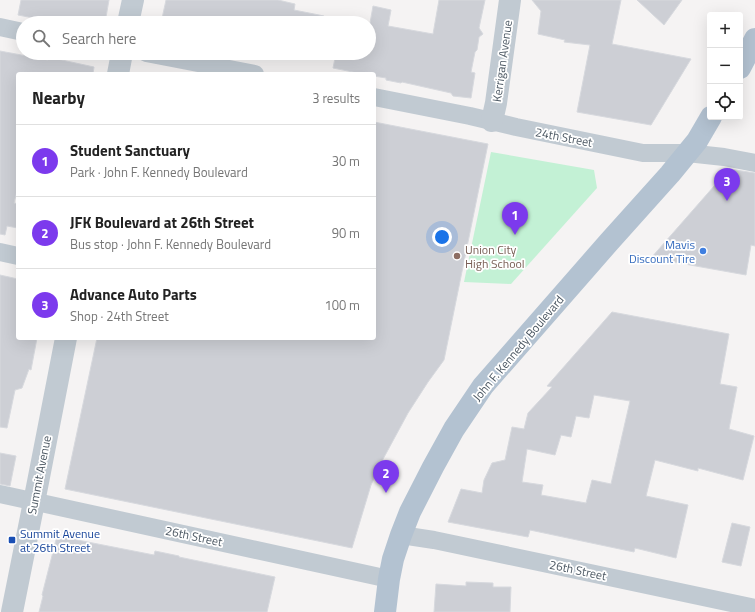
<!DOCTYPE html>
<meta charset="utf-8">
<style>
body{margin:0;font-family:"Titillium Web",sans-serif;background:#f2f2f2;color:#222}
.controls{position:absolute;right:12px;top:12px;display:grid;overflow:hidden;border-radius:4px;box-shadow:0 4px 16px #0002}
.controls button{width:36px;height:36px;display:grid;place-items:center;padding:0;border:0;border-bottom:1px solid #e0e0e0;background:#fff;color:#222;font:20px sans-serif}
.you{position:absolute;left:442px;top:237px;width:14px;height:14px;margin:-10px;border:3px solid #fff;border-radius:50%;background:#1a73e8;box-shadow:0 0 0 6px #1a73e833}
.badge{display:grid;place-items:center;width:26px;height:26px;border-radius:50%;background:#7c3aed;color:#fff;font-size:13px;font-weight:700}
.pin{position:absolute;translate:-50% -33px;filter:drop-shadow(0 1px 2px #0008)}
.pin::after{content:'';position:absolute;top:21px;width:14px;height:12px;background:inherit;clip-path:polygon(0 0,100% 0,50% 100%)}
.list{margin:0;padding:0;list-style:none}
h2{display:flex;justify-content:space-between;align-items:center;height:52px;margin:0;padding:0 16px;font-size:17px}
h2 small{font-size:13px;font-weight:400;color:#767676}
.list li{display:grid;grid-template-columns:26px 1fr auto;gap:12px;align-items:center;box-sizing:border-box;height:72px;padding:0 16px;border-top:1px solid #e0e0e0}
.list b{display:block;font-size:15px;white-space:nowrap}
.list p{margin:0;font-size:13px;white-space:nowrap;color:#767676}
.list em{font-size:13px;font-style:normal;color:#767676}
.icon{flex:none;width:22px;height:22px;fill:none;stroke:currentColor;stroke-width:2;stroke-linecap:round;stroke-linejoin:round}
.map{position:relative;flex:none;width:755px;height:612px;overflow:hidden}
.search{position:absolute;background:#fff;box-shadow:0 4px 16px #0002;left:16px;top:16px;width:360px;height:44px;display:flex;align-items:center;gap:10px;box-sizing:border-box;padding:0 14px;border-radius:22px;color:#767676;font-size:15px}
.panel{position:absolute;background:#fff;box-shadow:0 4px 16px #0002;left:16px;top:72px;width:360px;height:268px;border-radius:4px}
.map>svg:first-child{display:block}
.green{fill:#c3f1d5}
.building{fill:#cdcfd5;stroke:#d7d9de;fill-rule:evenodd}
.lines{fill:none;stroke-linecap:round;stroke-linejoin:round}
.minor{stroke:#c1cad2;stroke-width:18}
.tertiary{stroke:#c1cad2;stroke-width:22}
.primary{stroke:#b3c2d1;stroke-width:22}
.shop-dot{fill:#3f7fe0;stroke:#fff;stroke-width:1.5}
.education-dot{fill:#8d6e63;stroke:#fff;stroke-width:1.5}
.transit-dot{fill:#1a4fb4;stroke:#fff;stroke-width:1.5}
.labels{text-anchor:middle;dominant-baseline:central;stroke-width:3.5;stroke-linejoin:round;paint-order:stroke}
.street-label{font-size:12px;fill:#4a5661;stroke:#fff}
.shop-label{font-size:12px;fill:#366cbe;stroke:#fff;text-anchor:end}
.education-label{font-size:12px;fill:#785e54;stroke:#fff;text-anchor:start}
.transit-label{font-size:12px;fill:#164399;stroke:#fff;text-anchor:start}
</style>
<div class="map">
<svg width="755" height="612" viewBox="0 0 755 612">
<rect width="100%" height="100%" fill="#f5f3f3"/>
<path class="green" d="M 491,152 L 594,170 L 597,188 L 511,284 L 464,282 Z"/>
<g class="building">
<path d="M 21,0 L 109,0 L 105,23 L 60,23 L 18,15 Z"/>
<path d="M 166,0 L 278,0 L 295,4 L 294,10 L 324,16 L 323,23 L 161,23 Z"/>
<path d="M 439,0 L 485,0 L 479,28 L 483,34 L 479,37 L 477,50 L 475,52 L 471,72 L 475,73 L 471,98 L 453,96 L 451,93 L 402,82 L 401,83 L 386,80 L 386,78 L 374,76 L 374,74 L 358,73 L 333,68 L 336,53 L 369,53 L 369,29 L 373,6 L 391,10 L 388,26 L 433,34 Z"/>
<path d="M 532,0 L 621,0 L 612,44 L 691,59 L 651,125 L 577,112 L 590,45 L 564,42 L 565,40 L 538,34 L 541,11 Z"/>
<path d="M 637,0 L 682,0 L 664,25 Z"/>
<path d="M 0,51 L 48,60 L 48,57 L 94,67 L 93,74 L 18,74 L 18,186 L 14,203 L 18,204 L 18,228 L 7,226 L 5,235 L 0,234 Z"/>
<path d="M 374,122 L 488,144 L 444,360 L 428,382 L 408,413 L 382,461 L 371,485 L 352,548 L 65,489 L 97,338 L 374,338 Z"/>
<path d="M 729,169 L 755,173 L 755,246 L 751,245 L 746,275 L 651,258 Z"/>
<path d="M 0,275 L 18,279 L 18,338 L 37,338 L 31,370 L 29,369 L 22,388 L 15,390 L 7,428 L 0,427 Z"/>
<path d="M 612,312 L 729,334 L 720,384 L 737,387 L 729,429 L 754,436 L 743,480 L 698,468 L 698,471 L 655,460 L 646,496 L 688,505 L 676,558 L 635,548 L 634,552 L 530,530 L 528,537 L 448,522 L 461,489 L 482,493 L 484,480 L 492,463 L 505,460 L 512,427 L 524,429 L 528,413 L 552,387 L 547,386 ZM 594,395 L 630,401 L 611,484 L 592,480 L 586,503 L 541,495 L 543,485 L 522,482 L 527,449 L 555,455 L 561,435 L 571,437 L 576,416 L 589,418 Z"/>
<path d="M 0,453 L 16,456 L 10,486 L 0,484 Z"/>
<path d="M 732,523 L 750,527 L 741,566 L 722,562 Z"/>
<path d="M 57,536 L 154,555 L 155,551 L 179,556 L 179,557 L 275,577 L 267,612 L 39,612 L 43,596 L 42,595 Z"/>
<path d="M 466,582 L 493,583 L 493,587 L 511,587 L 510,612 L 434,612 L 436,584 L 466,586 Z"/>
</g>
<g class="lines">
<g class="minor">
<path d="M 0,27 L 23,32"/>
<path d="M 146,53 L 255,74"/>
<path d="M 374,97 L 470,116 L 516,127 L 643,153 L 687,153 L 724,157 L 755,163"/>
<path d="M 0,252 L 18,256"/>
<path d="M 0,494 L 389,579"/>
<path d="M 401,535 L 434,540 L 543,563 L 755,608"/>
</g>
<g class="tertiary">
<path d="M 128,23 L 133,0"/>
<path d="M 118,74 L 122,53"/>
<path d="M 492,121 L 496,103 L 510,0"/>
<path d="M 12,612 L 38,482 L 66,338"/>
</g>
<g class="primary">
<path d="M 740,68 L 755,39"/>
<path d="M 385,612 L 389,579 L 393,559 L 401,535 L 410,512 L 433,467 L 454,429 L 483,386 L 609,242 L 670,174 L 697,141 L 711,117"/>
</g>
</g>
<circle class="shop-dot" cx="703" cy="251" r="4"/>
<circle class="education-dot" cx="457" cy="256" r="4"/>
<rect class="transit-dot" x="8" y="536" width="8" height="8" rx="2"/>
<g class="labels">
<g class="street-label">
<text transform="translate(502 61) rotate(-82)">Kerrigan Avenue</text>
<text transform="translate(564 137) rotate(11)">24th Street</text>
<text transform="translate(518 348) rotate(-50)">John F. Kennedy Boulevard</text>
<text transform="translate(39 475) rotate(-79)">Summit Avenue</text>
<text transform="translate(194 536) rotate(12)">26th Street</text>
<text transform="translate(578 570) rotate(12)">26th Street</text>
</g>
<g class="shop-label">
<text x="695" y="244">Mavis<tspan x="695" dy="14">Discount Tire</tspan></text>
</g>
<g class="education-label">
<text x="465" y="249">Union City<tspan x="465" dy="14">High School</tspan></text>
</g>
<g class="transit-label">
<text x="20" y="533">Summit Avenue<tspan x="20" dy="14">at 26th Street</tspan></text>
</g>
</g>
</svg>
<div class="controls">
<button>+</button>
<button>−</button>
<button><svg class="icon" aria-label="locate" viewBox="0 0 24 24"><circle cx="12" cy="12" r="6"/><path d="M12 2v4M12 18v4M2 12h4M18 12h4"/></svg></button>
</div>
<div class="you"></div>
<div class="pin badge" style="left:515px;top:235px">1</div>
<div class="pin badge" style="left:386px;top:493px">2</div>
<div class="pin badge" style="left:727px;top:201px">3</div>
<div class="search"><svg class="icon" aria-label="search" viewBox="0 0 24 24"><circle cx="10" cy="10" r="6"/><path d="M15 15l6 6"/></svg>Search here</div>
<section class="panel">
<h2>Nearby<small>3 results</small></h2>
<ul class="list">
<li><span class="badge">1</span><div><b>Student Sanctuary</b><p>Park · John F. Kennedy Boulevard</p></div><em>30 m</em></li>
<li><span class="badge">2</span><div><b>JFK Boulevard at 26th Street</b><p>Bus stop · John F. Kennedy Boulevard</p></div><em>90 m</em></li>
<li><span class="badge">3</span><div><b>Advance Auto Parts</b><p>Shop · 24th Street</p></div><em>100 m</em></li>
</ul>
</section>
</div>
